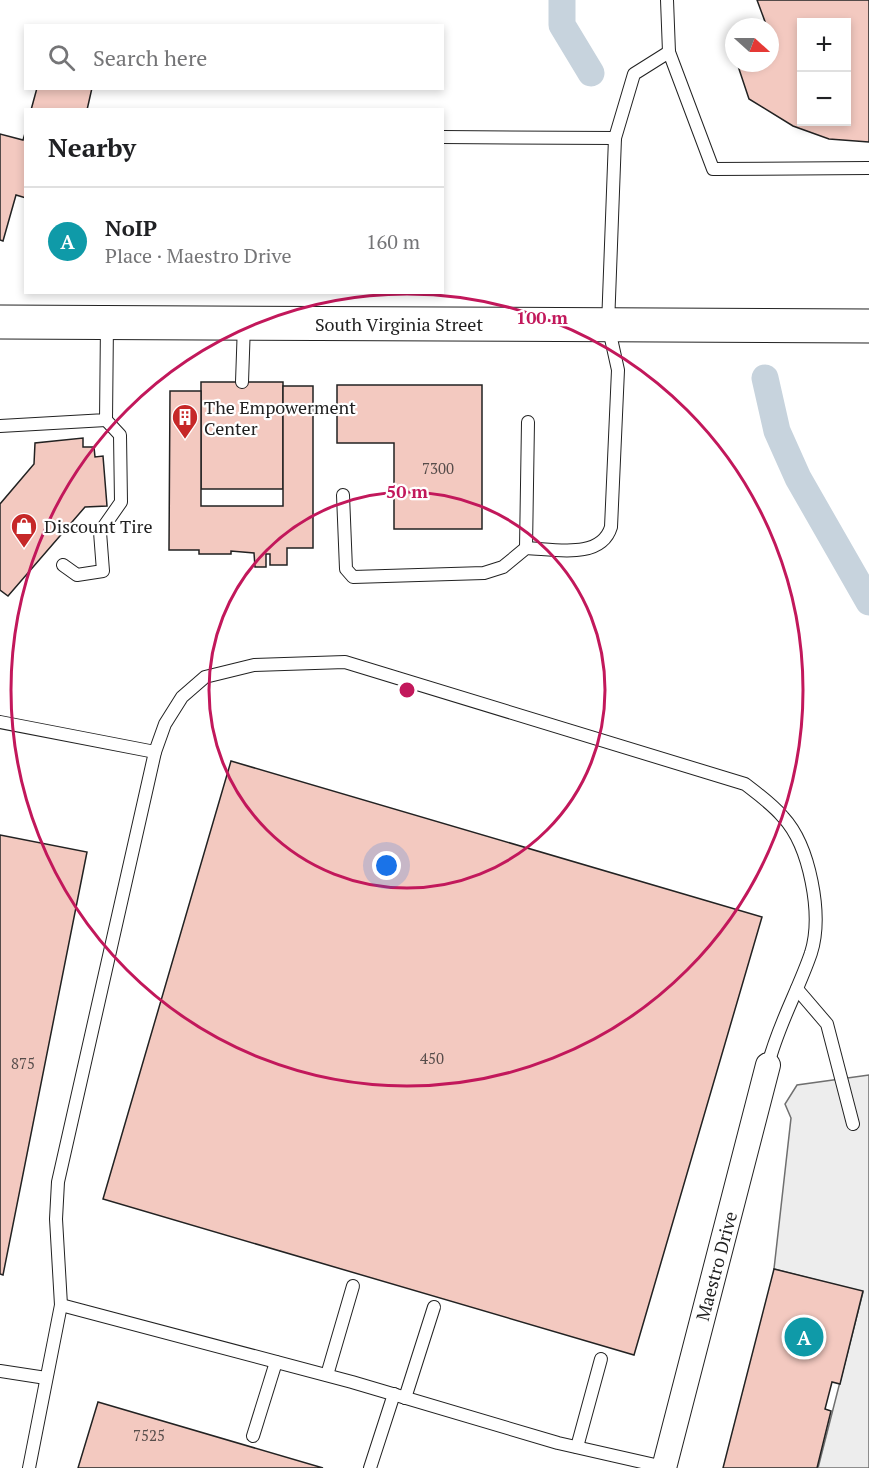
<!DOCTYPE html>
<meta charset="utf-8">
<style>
body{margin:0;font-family:"PT Serif",serif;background:#f6f6f6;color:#202124}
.controls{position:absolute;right:18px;top:18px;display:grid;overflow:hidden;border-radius:0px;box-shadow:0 3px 9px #0003}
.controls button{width:54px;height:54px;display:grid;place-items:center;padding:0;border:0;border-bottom:2px solid #e0e0e0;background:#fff;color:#202124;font:30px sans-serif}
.compass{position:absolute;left:725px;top:18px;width:54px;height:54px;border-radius:50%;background:#fff;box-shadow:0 3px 9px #0003;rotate:111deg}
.you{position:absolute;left:387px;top:866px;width:21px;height:21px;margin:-15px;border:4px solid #fff;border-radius:50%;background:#1a73e8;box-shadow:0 0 0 9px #1a73e833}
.badge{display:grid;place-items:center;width:39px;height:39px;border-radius:50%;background:#c62828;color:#fff;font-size:20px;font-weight:700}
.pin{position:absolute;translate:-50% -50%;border:3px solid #fff;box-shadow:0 2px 6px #0006}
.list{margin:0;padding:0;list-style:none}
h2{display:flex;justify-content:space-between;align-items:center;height:78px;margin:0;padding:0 24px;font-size:26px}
h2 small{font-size:20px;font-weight:400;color:#757577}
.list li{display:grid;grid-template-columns:39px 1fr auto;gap:18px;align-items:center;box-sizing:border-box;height:108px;padding:0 24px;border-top:2px solid #e0e0e0}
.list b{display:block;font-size:22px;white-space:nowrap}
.list p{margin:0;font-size:20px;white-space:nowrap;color:#757577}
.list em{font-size:20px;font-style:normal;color:#757577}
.icon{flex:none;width:33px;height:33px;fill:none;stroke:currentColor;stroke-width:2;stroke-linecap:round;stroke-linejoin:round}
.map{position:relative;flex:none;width:869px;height:1468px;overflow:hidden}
.search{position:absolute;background:#fff;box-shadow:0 3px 9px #0003;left:24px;top:24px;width:420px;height:66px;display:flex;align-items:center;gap:15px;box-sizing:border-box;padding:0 21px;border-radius:0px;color:#757577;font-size:22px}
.panel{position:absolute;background:#fff;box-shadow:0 3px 9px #0003;left:24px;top:108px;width:420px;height:186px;border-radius:0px}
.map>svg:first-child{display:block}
.parking{fill:#ededed;stroke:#6f6f6f;stroke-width:1.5}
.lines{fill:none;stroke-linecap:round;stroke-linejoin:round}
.canal{stroke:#c7d3dd;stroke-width:27}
.building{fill:#f3c9c0;stroke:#222;stroke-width:1.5;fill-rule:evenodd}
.lane-casing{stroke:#222;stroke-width:14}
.street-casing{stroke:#222;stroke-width:26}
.primary-casing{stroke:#222;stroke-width:35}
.lane{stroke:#fff;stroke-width:12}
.street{stroke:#fff;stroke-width:24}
.primary{stroke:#fff;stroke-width:33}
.ring{fill:none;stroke:#c2185b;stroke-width:3}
.labels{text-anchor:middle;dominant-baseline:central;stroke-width:4.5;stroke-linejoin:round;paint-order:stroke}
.number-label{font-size:15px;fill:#564c4a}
.street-label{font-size:18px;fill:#222;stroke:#fff}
.poi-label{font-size:18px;fill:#222;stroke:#fff;text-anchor:start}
.centre{fill:#c2185b;stroke:#fff;stroke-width:3}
.ring-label{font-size:18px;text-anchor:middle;font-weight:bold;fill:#c2185b;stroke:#fff;stroke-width:4.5;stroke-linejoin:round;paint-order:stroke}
</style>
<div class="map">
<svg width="869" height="1468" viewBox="0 0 869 1468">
<rect width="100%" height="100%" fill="#fff"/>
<path class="parking" d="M 869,1075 L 869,1468 L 818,1468 L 863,1292 L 774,1269 L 791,1118 L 785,1104 L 797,1085 Z"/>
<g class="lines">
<g class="canal">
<path d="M 562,0 L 562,25 L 591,73"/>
<path d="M 765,378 L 777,431 L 798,478 L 869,602"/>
</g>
</g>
<g class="building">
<path d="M 757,0 L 869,0 L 869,142 L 829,139 L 793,126 L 749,99 L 737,63 L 770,63 L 770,27 L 767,27 ZM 802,22 L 846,22 L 846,122 L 802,122 Z"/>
<path d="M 37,88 L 92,88 L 87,110 L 31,110 Z"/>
<path d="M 26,130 L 26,198 L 16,195 L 3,241 L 0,240 L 0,134 L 23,140 Z"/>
<rect x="201" y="382" width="82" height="107"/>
<path d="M 337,385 L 482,385 L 482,529 L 394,529 L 394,443 L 337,443 Z"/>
<path d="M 283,386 L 313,386 L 313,548 L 287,548 L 287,565 L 270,565 L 270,554 L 266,554 L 266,567 L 255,567 L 254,553 L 231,551 L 231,554 L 199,554 L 199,550 L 169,550 L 170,391 L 201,391 L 201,506 L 283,506 Z"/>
<path d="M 83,438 L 83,447 L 94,447 L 95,457 L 103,456 L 107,506 L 85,507 L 8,596 L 0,590 L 0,504 L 34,464 L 35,443 Z"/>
<path d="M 231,761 L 762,917 L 634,1355 L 103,1199 Z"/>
<path d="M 0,835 L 87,852 L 3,1275 L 0,1274 Z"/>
<path d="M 774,1269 L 863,1291 L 840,1384 L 832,1382 L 825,1409 L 831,1411 L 817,1468 L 723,1468 Z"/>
<path d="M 98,1402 L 323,1468 L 78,1468 Z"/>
</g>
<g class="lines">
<g class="lane-casing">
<g id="lane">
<path d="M 667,0 L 669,52"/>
<path d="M 442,137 L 615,138"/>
<path d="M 242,382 L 244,324"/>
<path d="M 0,426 L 106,420 L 107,323"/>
<path d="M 343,495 L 346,569 L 353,577 L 484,573 L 503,567 L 526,548 C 554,549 601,560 611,527 L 618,370 L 608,325 L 615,138 L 634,74 L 669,52 L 713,169 L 869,168"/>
<path d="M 526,548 L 528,422"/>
<path d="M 63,565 L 77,575 L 103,571 L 100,532 L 121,502 L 120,435 L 106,420"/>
<path d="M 0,722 L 155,752"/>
<path d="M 797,989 L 827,1024 L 853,1124"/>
<path d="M 61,1305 L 352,1382 L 558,1443 L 664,1467"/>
<path d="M 0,1371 L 46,1378"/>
<path d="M 327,1375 L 353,1286"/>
<path d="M 405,1398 L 434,1307"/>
<path d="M 253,1436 L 276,1362"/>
<path d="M 577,1447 L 601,1359"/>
<path d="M 29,1468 L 61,1305 L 56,1219 L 58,1182 L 155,752 L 165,724 L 182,697 L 205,677 L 254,665 L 345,662 L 745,784 C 758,794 772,804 783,817 C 810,846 823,915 811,953 C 798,991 778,1025 768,1065"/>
<path d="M 370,1468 L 394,1394"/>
</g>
</g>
<g class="street-casing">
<path id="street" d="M 664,1468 L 768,1065"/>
</g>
<g class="primary-casing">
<path id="primary" d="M 0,322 L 869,326"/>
</g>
<use href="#lane" class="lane"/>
<use href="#street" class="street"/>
<use href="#primary" class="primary"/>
</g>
<g class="ring">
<circle cx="407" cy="690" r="198"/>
<circle cx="407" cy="690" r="396"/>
</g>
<defs>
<g id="building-pin" transform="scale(1.35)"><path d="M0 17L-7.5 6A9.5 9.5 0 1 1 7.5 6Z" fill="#c62828" stroke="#fff"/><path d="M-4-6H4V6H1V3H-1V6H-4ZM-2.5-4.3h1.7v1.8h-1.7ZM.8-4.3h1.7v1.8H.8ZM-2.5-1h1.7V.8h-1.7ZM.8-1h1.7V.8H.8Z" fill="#fff"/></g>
<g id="shop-pin" transform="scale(1.35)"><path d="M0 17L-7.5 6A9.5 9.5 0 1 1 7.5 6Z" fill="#c62828" stroke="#fff"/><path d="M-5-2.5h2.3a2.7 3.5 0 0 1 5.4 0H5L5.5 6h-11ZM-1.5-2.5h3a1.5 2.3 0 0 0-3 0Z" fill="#fff"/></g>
</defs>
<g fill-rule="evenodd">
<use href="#building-pin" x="185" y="417"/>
<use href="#shop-pin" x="24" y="526"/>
</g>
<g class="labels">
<g class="number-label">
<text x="438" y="468">7300</text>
<text x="432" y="1058">450</text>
<text x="23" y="1063">875</text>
<text x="149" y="1435">7525</text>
</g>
<g class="street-label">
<text x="399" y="324">South Virginia Street</text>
<text transform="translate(716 1266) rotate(-75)">Maestro Drive</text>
</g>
<g class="poi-label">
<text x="204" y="407">The Empowerment<tspan x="204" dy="21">Center</tspan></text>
<text x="44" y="526">Discount Tire</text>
</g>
</g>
<circle cx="407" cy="690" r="9" class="centre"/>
<g class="ring-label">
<text x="542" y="324">100 m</text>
<text x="407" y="498">50 m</text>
</g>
</svg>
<div class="controls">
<button>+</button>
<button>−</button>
</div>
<svg class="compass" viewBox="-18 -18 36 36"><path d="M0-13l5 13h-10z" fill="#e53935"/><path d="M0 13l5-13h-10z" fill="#757577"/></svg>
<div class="you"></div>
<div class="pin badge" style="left:804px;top:1337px;background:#0f9aa8">A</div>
<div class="search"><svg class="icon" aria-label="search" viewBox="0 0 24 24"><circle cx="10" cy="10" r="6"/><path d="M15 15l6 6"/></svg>Search here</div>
<section class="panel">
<h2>Nearby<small></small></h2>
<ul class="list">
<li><span class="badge" style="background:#0f9aa8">A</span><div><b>NoIP</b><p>Place · Maestro Drive</p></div><em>160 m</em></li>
</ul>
</section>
</div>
